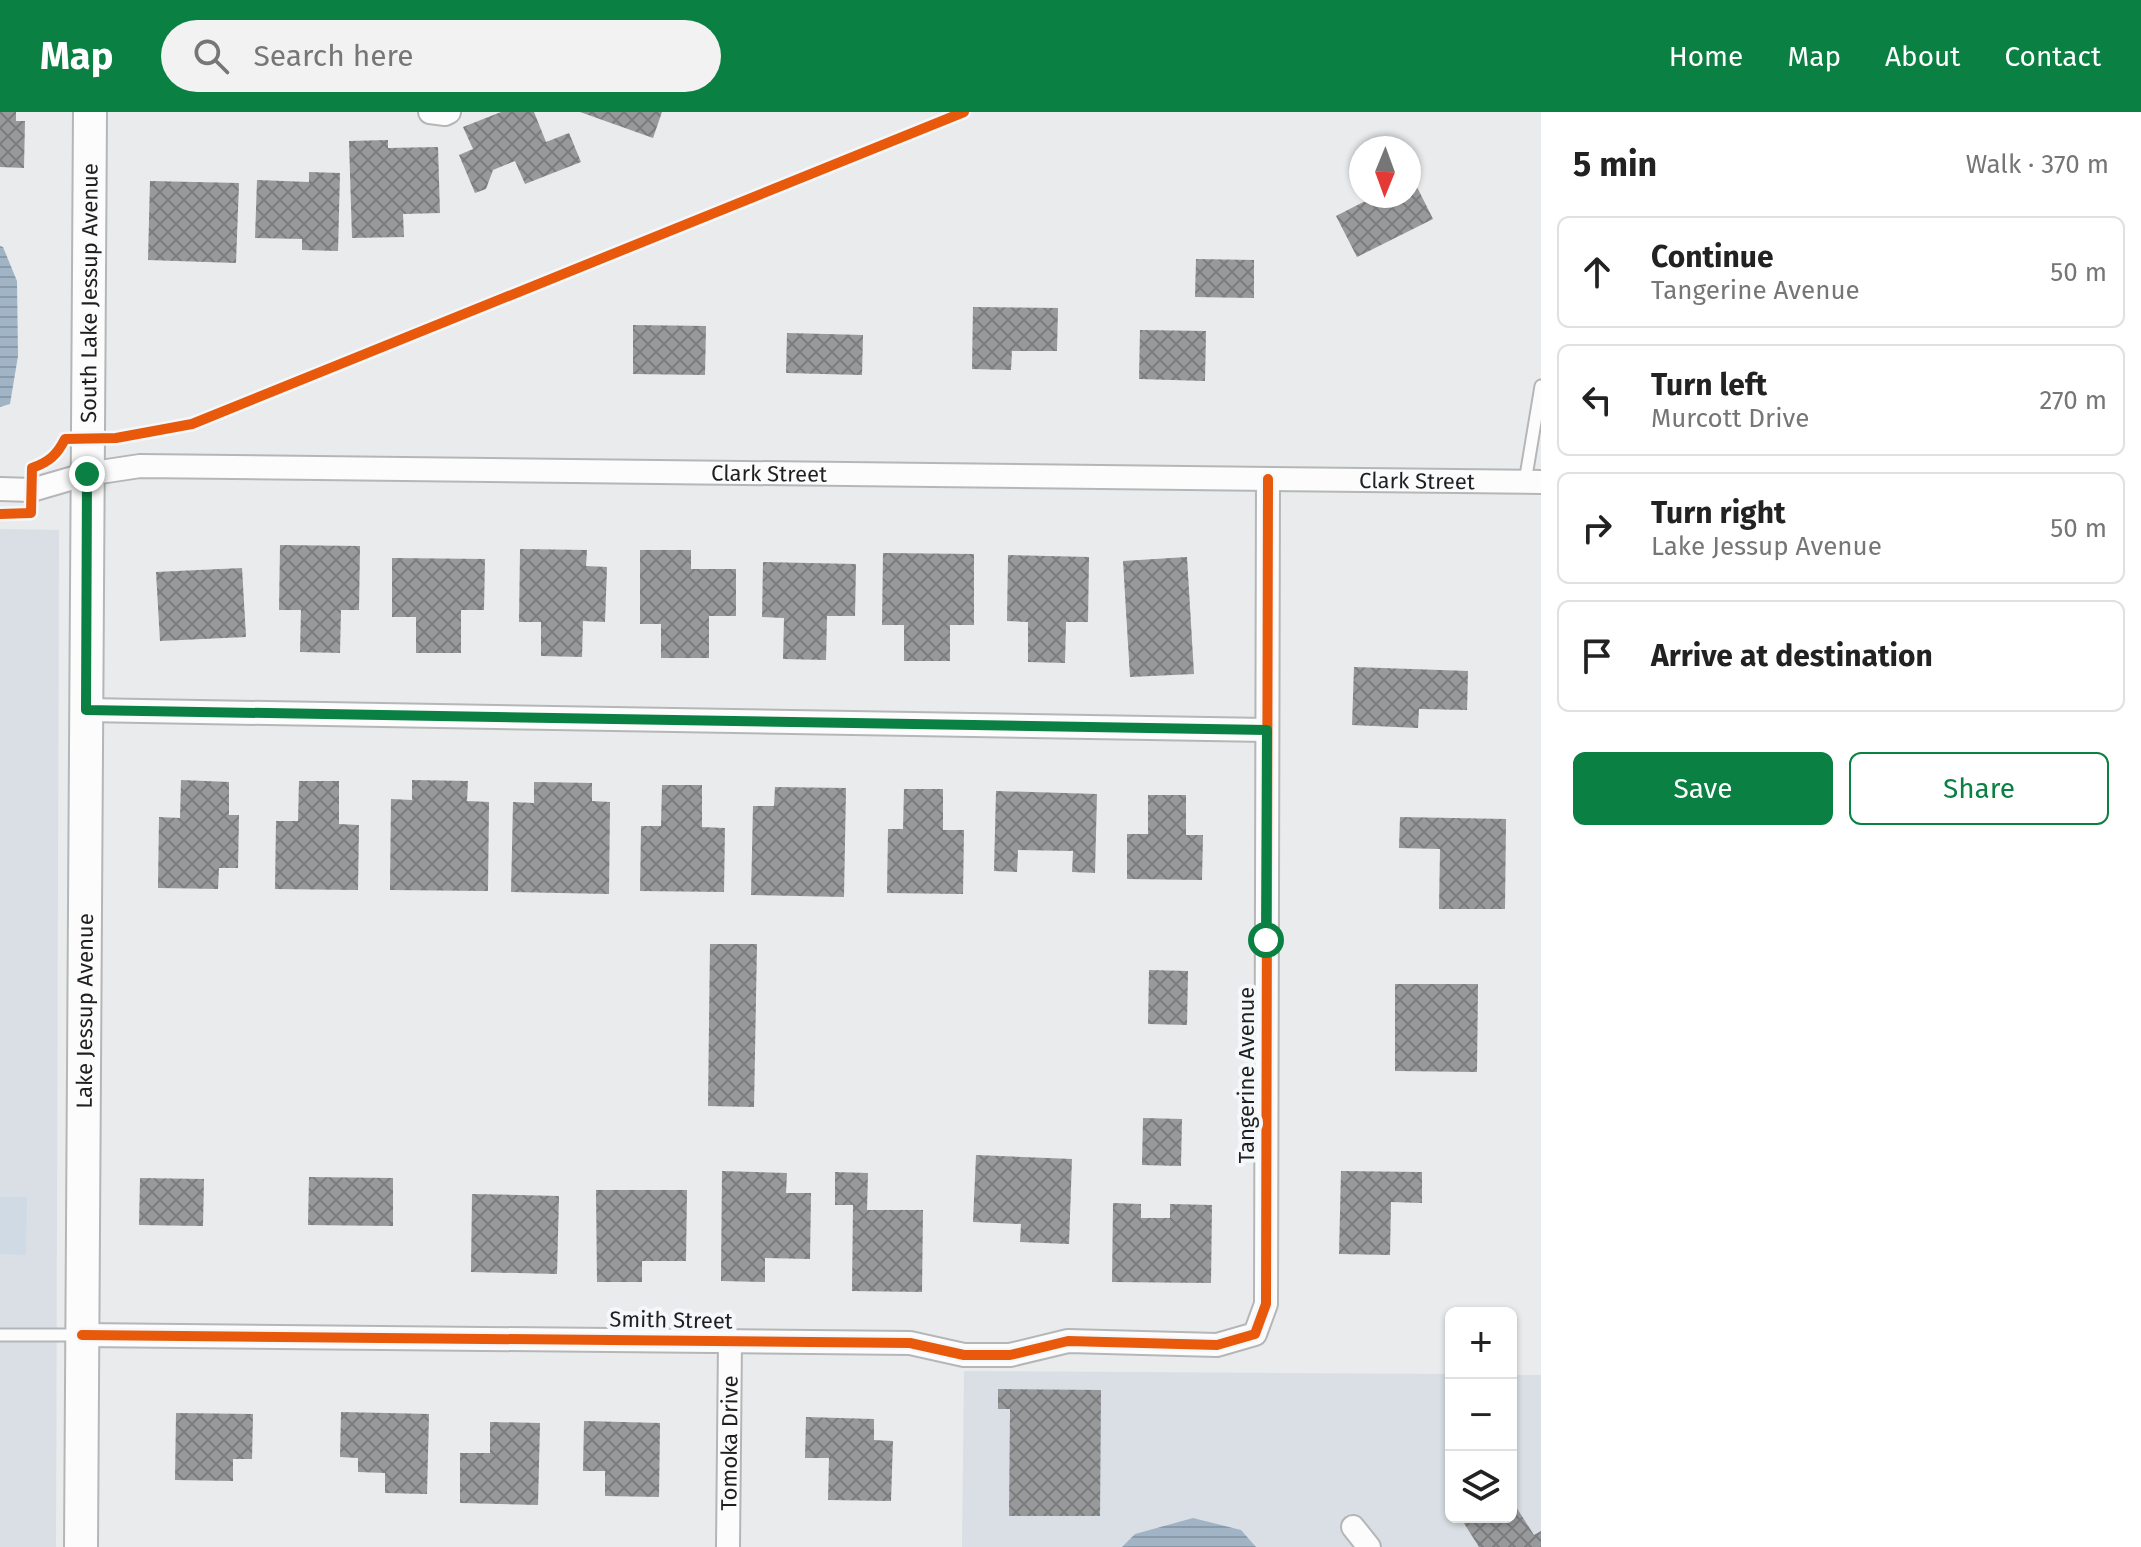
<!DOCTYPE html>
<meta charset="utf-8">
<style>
body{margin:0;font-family:"Fira Sans",sans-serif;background:#f2f2f2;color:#222}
.controls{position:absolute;right:24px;bottom:24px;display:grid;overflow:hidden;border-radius:12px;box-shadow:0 2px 6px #0004}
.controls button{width:72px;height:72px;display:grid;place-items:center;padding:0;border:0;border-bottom:2px solid #e0e0e0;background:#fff;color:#222;font:40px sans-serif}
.compass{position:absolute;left:1349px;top:24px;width:72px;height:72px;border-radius:50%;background:#fff;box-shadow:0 2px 6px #0004;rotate:181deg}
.stop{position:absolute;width:24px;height:24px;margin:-18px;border:6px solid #0b8043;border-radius:50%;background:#fff}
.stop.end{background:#0b8043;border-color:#fff;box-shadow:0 2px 8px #0008}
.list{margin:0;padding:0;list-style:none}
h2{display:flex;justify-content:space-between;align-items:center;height:104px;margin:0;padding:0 32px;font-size:34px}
h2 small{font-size:26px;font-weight:400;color:#767676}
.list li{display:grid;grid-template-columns:52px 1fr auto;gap:24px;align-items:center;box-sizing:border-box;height:112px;margin:0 16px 16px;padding:0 16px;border:2px solid #e0e0e0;border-radius:12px}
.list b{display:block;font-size:30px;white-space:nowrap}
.list p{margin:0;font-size:26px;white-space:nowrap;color:#767676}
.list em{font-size:26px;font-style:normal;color:#767676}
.actions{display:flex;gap:16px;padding:24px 32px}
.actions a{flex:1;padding:18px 0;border:2px solid #0b8043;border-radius:12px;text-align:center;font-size:28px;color:#0b8043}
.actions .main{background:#0b8043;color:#fff}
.icon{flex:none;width:44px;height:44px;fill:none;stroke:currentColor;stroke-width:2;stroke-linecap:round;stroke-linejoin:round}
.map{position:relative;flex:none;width:1541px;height:1435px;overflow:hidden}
header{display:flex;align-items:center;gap:48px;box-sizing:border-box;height:112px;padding:0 40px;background:#0b8043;color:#fff}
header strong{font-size:38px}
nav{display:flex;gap:44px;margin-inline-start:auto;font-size:28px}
.search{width:560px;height:72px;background:#f2f2f2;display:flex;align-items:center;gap:20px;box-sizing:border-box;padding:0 28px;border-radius:44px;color:#767676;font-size:30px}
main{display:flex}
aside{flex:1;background:#fff}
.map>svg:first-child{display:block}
.built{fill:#d9dfe5}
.pitch{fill:#cfdae4}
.water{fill:url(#water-rules)}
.building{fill:url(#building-cross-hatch)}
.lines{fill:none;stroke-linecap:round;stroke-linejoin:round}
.lane-casing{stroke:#b5b6b7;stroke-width:15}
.street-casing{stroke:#b5b6b7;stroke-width:26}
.secondary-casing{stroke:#b5b6b7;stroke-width:36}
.lane{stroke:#fcfcfc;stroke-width:11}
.street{stroke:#fcfcfc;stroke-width:22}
.secondary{stroke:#fcfcfc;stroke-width:32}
.cycleway-casing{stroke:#f5f8fb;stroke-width:15}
.cycleway{stroke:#e8590c;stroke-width:10}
.route{stroke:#0b8043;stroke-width:10}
.labels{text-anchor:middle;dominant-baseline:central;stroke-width:8;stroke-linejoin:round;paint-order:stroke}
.street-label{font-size:22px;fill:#1e1f20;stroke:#f5f8fb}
</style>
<header>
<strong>Map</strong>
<div class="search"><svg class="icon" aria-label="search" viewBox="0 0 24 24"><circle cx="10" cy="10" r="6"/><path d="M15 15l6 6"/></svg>Search here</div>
<nav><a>Home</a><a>Map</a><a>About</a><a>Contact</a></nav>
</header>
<main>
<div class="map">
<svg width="1541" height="1435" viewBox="0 0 1541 1435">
<defs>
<pattern id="water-rules" width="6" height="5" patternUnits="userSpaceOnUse" patternTransform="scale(2)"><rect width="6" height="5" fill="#a0b4c6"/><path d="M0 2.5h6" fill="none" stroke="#899aaa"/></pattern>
<pattern id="building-cross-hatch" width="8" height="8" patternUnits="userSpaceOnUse" patternTransform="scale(2)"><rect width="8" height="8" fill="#98999a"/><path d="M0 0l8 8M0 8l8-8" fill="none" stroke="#7b7c7d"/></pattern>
</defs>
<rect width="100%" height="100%" fill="#e9ebec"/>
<g class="built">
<path d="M 0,417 L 59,418 L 56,1435 L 0,1435 Z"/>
<path d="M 964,1259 L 1451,1262 L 1451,1405 L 1511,1405 L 1511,1263 L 1541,1263 L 1541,1435 L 962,1435 Z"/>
</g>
<path class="pitch" d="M 0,1085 L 27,1085 L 26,1143 L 0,1142 Z"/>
<g class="water">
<path d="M 0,134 L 3,135 L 17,169 L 18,244 L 10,292 L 0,295 Z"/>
<path d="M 1193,1406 L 1241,1418 L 1256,1435 L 1122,1435 L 1135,1422 Z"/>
</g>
<g class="building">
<path d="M 0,0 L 16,0 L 16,9 L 25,9 L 24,56 L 0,55 Z"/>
<path d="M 501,0 L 534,0 L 546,30 L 569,21 L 581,50 L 525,72 L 515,49 L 493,58 L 486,77 L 475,81 L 459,43 L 473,37 L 463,15 Z"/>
<path d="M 580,0 L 662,0 L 653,26 Z"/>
<path d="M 388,28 L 388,36 L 438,35 L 440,101 L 403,102 L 404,125 L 352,126 L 349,29 Z"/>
<path d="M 309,60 L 340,61 L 338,139 L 302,138 L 302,127 L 255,126 L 257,68 L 309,70 Z"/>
<path d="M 1412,65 L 1433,107 L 1357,145 L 1336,104 L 1375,84 L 1409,84 L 1409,67 Z"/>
<path d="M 150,69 L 239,71 L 236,151 L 148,148 Z"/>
<path d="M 1196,147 L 1254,148 L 1254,186 L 1195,185 Z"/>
<path d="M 973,195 L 1058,196 L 1057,239 L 1012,239 L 1011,258 L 972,257 Z"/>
<path d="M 633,213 L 706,214 L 705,263 L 633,262 Z"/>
<path d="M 1140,218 L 1206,219 L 1205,269 L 1139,267 Z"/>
<path d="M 787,221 L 863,223 L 862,263 L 786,261 Z"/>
<path d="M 280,433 L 360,434 L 359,498 L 341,498 L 340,541 L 300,540 L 301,498 L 279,498 Z"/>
<path d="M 520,437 L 587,438 L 586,454 L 607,455 L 605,510 L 583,509 L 582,545 L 541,544 L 541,510 L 519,510 Z"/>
<path d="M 640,438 L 691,438 L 691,457 L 736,457 L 736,504 L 709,504 L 709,546 L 661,546 L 661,512 L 640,512 Z"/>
<path d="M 883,441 L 974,442 L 974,513 L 950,513 L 950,549 L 904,549 L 904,513 L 882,513 Z"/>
<path d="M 1008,443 L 1089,445 L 1088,510 L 1066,510 L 1065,551 L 1028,550 L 1028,510 L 1007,509 Z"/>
<path d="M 1187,445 L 1194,562 L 1130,565 L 1123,449 Z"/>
<path d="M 392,446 L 485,447 L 484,498 L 461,498 L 461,541 L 416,541 L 416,505 L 392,505 Z"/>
<path d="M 763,450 L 856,452 L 855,504 L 827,504 L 826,548 L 783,547 L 784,506 L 762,505 Z"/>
<path d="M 242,456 L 246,525 L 160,529 L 156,460 Z"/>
<path d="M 1354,555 L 1468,559 L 1467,598 L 1419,597 L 1418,616 L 1352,613 Z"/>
<path d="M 181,668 L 229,670 L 229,703 L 239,703 L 238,756 L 219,756 L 218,777 L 158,776 L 159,705 L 180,706 Z"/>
<path d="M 412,668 L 468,669 L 467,689 L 489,690 L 488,779 L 390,778 L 391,687 L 412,688 Z"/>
<path d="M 299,669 L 339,669 L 339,712 L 359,713 L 358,778 L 275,777 L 276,709 L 298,709 Z"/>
<path d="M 534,670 L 592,671 L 592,689 L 610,690 L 609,782 L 511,780 L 513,690 L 534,691 Z"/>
<path d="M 662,673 L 702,673 L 702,715 L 725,716 L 724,780 L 640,779 L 641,714 L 661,714 Z"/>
<path d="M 775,675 L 846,676 L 844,785 L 751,783 L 753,694 L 774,694 Z"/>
<path d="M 904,677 L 943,677 L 943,718 L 964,718 L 963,782 L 887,781 L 888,717 L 903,717 Z"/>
<path d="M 996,679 L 1097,682 L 1095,761 L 1072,760 L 1073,739 L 1018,738 L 1017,760 L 994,759 Z"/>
<path d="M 1148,683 L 1186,683 L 1186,723 L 1203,723 L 1202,768 L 1127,767 L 1127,722 L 1148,722 Z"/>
<path d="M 1400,705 L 1506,707 L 1505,797 L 1439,797 L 1440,737 L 1399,736 Z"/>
<path d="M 710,832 L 757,832 L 754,995 L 708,994 Z"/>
<path d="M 1149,858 L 1188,859 L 1187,913 L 1148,912 Z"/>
<path d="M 1395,872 L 1478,872 L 1477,960 L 1395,959 Z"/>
<path d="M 1143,1006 L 1182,1007 L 1181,1054 L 1142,1053 Z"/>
<path d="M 976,1043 L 1072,1047 L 1069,1132 L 1020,1130 L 1021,1112 L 973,1110 Z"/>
<path d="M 722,1059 L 787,1061 L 786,1081 L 811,1081 L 810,1147 L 765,1146 L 765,1170 L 721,1169 Z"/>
<path d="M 1341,1059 L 1422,1060 L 1422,1091 L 1391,1090 L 1390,1143 L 1339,1142 Z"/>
<path d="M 835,1060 L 868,1061 L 867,1098 L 923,1098 L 922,1180 L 852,1179 L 853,1093 L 835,1093 Z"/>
<path d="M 309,1065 L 393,1066 L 393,1114 L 308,1113 Z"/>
<path d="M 140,1066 L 204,1067 L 203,1114 L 139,1113 Z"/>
<path d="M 596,1078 L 687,1078 L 686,1149 L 642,1149 L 642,1170 L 597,1170 Z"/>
<path d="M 472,1082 L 559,1084 L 557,1162 L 471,1160 Z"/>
<path d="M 1113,1091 L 1141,1092 L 1141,1106 L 1170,1106 L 1170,1092 L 1212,1093 L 1211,1171 L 1112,1170 Z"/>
<path d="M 998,1277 L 1101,1278 L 1100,1404 L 1009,1404 L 1010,1297 L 998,1297 Z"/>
<path d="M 341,1300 L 429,1302 L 427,1382 L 385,1381 L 385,1361 L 358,1360 L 358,1346 L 340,1345 Z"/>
<path d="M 176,1301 L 253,1302 L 252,1347 L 233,1347 L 233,1369 L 175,1368 Z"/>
<path d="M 806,1305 L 874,1307 L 874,1328 L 893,1329 L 891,1389 L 828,1388 L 829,1346 L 805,1346 Z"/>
<path d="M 584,1309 L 660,1311 L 659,1385 L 605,1384 L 605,1359 L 583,1359 Z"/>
<path d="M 490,1310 L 540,1311 L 538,1393 L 460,1391 L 460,1341 L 490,1341 Z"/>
<path d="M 1511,1387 L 1534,1423 L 1541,1419 L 1541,1435 L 1479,1435 L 1460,1405 L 1511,1405 Z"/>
</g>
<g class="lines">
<g class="lane-casing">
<g id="lane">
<path d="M 1525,370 L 1541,274"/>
<path d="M 0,1223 L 81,1223"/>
</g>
</g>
<g class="street-casing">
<g id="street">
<path d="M 430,0 L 445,2 L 449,0"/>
<path id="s1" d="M 0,377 L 32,378 L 87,362 L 140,354 L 1541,370"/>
<path d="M 86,598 L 1267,618"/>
<path d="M 82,1223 L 910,1231 L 964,1243 L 1010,1243 L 1068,1229 L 1217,1233 L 1255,1222 L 1266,1192 L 1268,367"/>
<path d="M 1353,1415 L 1369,1435"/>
<path id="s2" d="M 728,1435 L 730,1229"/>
</g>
</g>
<g class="secondary-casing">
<g id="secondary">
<path id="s3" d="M 81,1435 L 90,0"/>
</g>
</g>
<use href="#lane" class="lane"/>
<use href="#street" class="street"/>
<use href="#secondary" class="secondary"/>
<g class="cycleway-casing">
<g id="cycleway">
<path d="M 0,402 L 31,401 L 32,356 C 49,350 57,343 65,327 L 116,326 L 192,312 L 964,0"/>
<path d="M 82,1223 L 910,1231 L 964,1243 L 1010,1243 L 1068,1229 L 1217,1233 L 1255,1222 L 1266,1192 L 1268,367"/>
</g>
</g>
<use href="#cycleway" class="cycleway"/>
</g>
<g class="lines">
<path class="route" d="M 87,362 L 86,598 L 1267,618 L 1266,828"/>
</g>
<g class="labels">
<g class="street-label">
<text stroke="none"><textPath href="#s3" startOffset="1254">South Lake Jessup Avenue</textPath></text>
<text stroke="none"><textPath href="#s1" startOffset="772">Clark Street</textPath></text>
<text stroke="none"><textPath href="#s1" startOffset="1420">Clark Street</textPath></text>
<text stroke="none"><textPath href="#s3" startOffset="536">Lake Jessup Avenue</textPath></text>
<text transform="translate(1246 963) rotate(-90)">Tangerine Avenue</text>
<text transform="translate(671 1208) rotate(1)">Smith Street</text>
<text stroke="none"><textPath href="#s2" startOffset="104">Tomoka Drive</textPath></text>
</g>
</g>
</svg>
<div class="controls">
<button>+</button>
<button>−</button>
<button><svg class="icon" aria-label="layers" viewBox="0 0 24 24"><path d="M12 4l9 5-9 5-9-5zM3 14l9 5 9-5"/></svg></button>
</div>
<svg class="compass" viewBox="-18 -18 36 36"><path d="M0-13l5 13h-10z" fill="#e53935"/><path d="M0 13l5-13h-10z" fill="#767676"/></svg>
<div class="stop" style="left:1266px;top:828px"></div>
<div class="stop end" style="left:87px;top:362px"></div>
</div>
<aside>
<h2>5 min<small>Walk · 370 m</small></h2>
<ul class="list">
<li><svg class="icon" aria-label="ahead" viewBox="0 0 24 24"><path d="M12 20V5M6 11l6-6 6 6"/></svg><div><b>Continue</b><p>Tangerine Avenue</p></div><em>50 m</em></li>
<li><svg class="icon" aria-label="left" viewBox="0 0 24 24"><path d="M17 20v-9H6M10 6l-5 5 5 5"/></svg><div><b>Turn left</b><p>Murcott Drive</p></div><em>270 m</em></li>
<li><svg class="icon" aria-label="right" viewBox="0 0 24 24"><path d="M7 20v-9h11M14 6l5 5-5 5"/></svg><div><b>Turn right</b><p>Lake Jessup Avenue</p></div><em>50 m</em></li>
<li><svg class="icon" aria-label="arrive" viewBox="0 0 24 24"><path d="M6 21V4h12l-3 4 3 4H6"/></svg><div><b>Arrive at destination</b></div></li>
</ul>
<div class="actions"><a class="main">Save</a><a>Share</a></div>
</aside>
</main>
